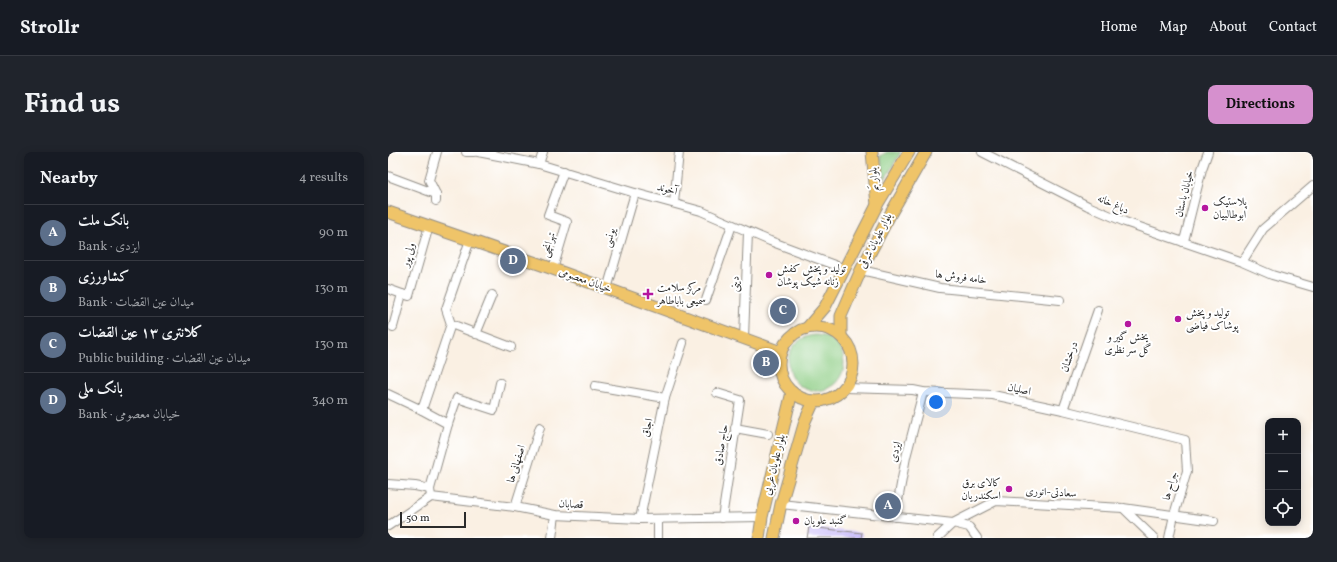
<!DOCTYPE html>
<meta charset="utf-8">
<style>
body{margin:0;font-family:Vollkorn,Amiri,serif;background:#20242c;color:#f1f3f6}
.controls{position:absolute;right:12px;bottom:12px;display:grid;overflow:hidden;border-radius:8px;box-shadow:0 2px 10px #0003}
.controls button{width:36px;height:36px;display:grid;place-items:center;padding:0;border:0;border-bottom:1px solid #363941;background:#171b24;color:#f1f3f6;font:20px sans-serif}
.scale{position:absolute;left:12px;bottom:10px;width:66px;box-sizing:border-box;padding-left:4px;border:2px solid #2b2b2b;border-top:0;font-size:11px;line-height:14px;white-space:nowrap;color:#2b2b2b;-webkit-text-stroke:3px #fff;paint-order:stroke}
.you{position:absolute;left:548px;top:250px;width:14px;height:14px;margin:-10px;border:3px solid #fff;border-radius:50%;background:#1a73e8;box-shadow:0 0 0 6px #1a73e833}
.badge{display:grid;place-items:center;width:26px;height:26px;border-radius:50%;background:#d690ce;color:#fff;font-size:13px;font-weight:700}
.pin{position:absolute;translate:-50% -50%;border:2px solid #fff;box-shadow:0 1px 4px #0006}
.list{margin:0;padding:0;list-style:none}
h2{display:flex;justify-content:space-between;align-items:center;height:52px;margin:0;padding:0 16px;font-size:17px}
h2 small{font-size:13px;font-weight:400;color:#9ea1a6}
.list li{display:grid;grid-template-columns:26px 1fr auto;gap:12px;align-items:center;box-sizing:border-box;height:56px;padding:0 16px;border-top:1px solid #363941}
.list b{display:block;font-size:15px;white-space:nowrap}
.list p{margin:0;font-size:13px;white-space:nowrap;color:#9ea1a6}
.list em{font-size:13px;font-style:normal;color:#9ea1a6}
.icon{flex:none;width:22px;height:22px;fill:none;stroke:currentColor;stroke-width:2;stroke-linecap:round;stroke-linejoin:round}
.map{position:relative;flex:none;width:925px;height:386px;overflow:hidden;border-radius:8px}
header{display:flex;align-items:center;gap:24px;box-sizing:border-box;height:56px;padding:0 20px;background:#171b24;border-bottom:1px solid #363941}
header strong{font-size:19px}
nav{display:flex;gap:22px;margin-inline-start:auto;font-size:14px}
.intro{display:flex;align-items:center;justify-content:space-between;box-sizing:border-box;height:96px;padding:0 24px}
h1{margin:0;font-size:28px}
.button{padding:10px 18px;border-radius:8px;background:#d690ce;color:#111;font-size:14px;font-weight:700}
main{display:flex;gap:24px;padding:0 24px}
aside{flex:1;background:#171b24;border-radius:8px;box-shadow:0 2px 10px #0003}
.map>svg:first-child{display:block}
.green{fill:#8dcd84;stroke:#5c7c58}
.building{fill:#c4b6f9}
.lines{fill:none;stroke-linecap:round;stroke-linejoin:round}
.minor-casing{stroke:#928e87;stroke-width:10}
.major-casing{stroke:#928e87;stroke-width:13}
.minor{stroke:#fff;stroke-width:8}
.major{stroke:#efc469;stroke-width:11}
.poi-dot{fill:#b5179e;stroke:#fff;stroke-width:1.5}
.labels{text-anchor:middle;dominant-baseline:central;stroke-width:4;stroke-linejoin:round;paint-order:stroke}
.street-label{font-size:11px;fill:#2b2b2b;stroke:#fff}
.poi-label{font-size:11px;fill:#2b2b2b;stroke:#fff;text-anchor:start}
</style>
<header>
<strong>Strollr</strong>
<nav><a>Home</a><a>Map</a><a>About</a><a>Contact</a></nav>
</header>
<div class="intro"><h1>Find us</h1><a class="button">Directions</a></div>
<main>
<aside>
<h2>Nearby<small>4 results</small></h2>
<ul class="list">
<li><span class="badge" style="background:#5c6f8a">A</span><div><b>بانک ملت</b><p>Bank · ایزدی</p></div><em>90 m</em></li>
<li><span class="badge" style="background:#5c6f8a">B</span><div><b>کشاورزی</b><p>Bank · میدان عین القضات</p></div><em>130 m</em></li>
<li><span class="badge" style="background:#5c6f8a">C</span><div><b>کلانتری ۱۳ عین القضات</b><p>Public building · میدان عین القضات</p></div><em>130 m</em></li>
<li><span class="badge" style="background:#5c6f8a">D</span><div><b>بانک ملی</b><p>Bank · خیابان معصومی</p></div><em>340 m</em></li>
</ul>
</aside>
<div class="map">
<svg width="925" height="386" viewBox="0 0 925 386">
<rect width="100%" height="100%" fill="#fff"/>
<filter id="ink" filterUnits="userSpaceOnUse"><feTurbulence type="fractalNoise" baseFrequency=".025" numOctaves="2"/><feDisplacementMap in="SourceGraphic" scale="8" xChannelSelector="R" yChannelSelector="G"/><feConvolveMatrix kernelMatrix="1 2 1 2 8 2 1 2 1" color-interpolation-filters="sRGB"/></filter>
<filter id="wash" filterUnits="userSpaceOnUse"><feTurbulence type="fractalNoise" baseFrequency=".012" numOctaves="4" result="noise"/><feDisplacementMap in="SourceGraphic" scale="16" xChannelSelector="R" yChannelSelector="G"/><feGaussianBlur stdDeviation="0.9" result="paint"/><feColorMatrix in="noise" values="0 0 0 0 0 0 0 0 0 0 0 0 0 0 0 0 0 1.4 0 .05"/><feComposite in="paint" operator="in"/></filter>
<g filter="url(#wash)">
<rect width="100%" height="100%" fill="#faf0e3"/>
<g class="green">
<path d="M 499,0 L 513,0 L 497,27 L 492,4 Z"/>
<circle cx="428" cy="211" r="28"/>
</g>
<g id="blocks">
<path class="building" d="M 421,375 L 474,381 L 473,386 L 419,386 Z"/>
</g>
</g>
<g filter="url(#ink)">
<use href="#blocks" fill-opacity="0" stroke="#928e87" stroke-width="1"/>
<g class="lines">
<g class="minor-casing">
<g id="minor">
<path d="M 78,0 L 86,0"/>
<path d="M 90,0 L 151,12 L 247,41 L 313,59 L 382,89 L 457,117"/>
<path d="M 594,0 L 700,54 L 737,70 L 854,110 L 875,77 L 925,34"/>
<path d="M 151,12 L 155,0"/>
<path d="M 0,24 L 48,42"/>
<path d="M 48,49 L 48,42 L 41,28 L 49,0"/>
<path d="M 286,51 L 291,0"/>
<path d="M 795,90 L 797,85 L 814,17 L 820,0"/>
<path d="M 854,110 L 884,123 L 925,135"/>
<path d="M 165,117 L 179,70 L 160,63 L 176,19"/>
<path d="M 473,118 L 552,136 L 672,148"/>
<path d="M 0,137 L 14,142"/>
<path d="M 219,137 L 247,41"/>
<path d="M 318,148 L 344,73"/>
<path d="M 63,172 L 58,157 L 82,88"/>
<path d="M 63,172 L 123,195"/>
<path d="M 5,175 L 14,142 L 21,144 L 41,74"/>
<path d="M 88,182 L 104,143"/>
<path d="M 356,186 L 360,80"/>
<path d="M 207,234 L 277,246"/>
<path d="M 457,236 L 525,238 L 535,240 L 605,243 L 675,258 L 797,288 L 799,319 L 786,363 L 781,386"/>
<path d="M 329,241 L 352,248 L 334,366"/>
<path d="M 0,242 L 34,258 L 60,272"/>
<path d="M 34,258 L 63,172"/>
<path d="M 675,258 L 710,158"/>
<path d="M 347,276 L 380,282"/>
<path d="M 0,332 L 27,334 L 42,337"/>
<path d="M 43,345 L 42,337 L 60,272 L 69,246 L 106,258 L 112,231"/>
<path d="M 393,352 L 565,371 L 581,375 L 589,386"/>
<path d="M 127,355 L 152,275"/>
<path d="M 735,356 L 766,386"/>
<path d="M 507,365 L 518,305 L 535,240"/>
<path d="M 252,367 L 277,246 L 295,191"/>
<path d="M 0,374 L 43,345 L 127,355 L 167,363 L 252,367 L 374,365"/>
<path d="M 164,386 L 167,363"/>
<path d="M 270,386 L 270,367"/>
<path d="M 549,386 L 565,371 L 608,349 L 735,356 L 826,369"/>
</g>
</g>
<g class="major-casing">
<g id="major">
<path d="M 484,0 L 489,53"/>
<path d="M 0,60 L 154,113 L 393,200"/>
<circle cx="428" cy="212" r="37"/>
<path d="M 419,176 L 437,155 L 489,53 L 521,0"/>
<path d="M 453,183 L 453,164 L 473,118 L 503,61 L 538,0"/>
<path d="M 371,386 L 374,365 L 404,240"/>
<path d="M 386,386 L 393,352 L 417,269 L 426,249"/>
</g>
</g>
<use href="#minor" class="minor"/>
<use href="#major" class="major"/>
</g>
</g>
<g class="poi-dot">
<circle cx="817" cy="56" r="4"/>
<circle cx="381" cy="123" r="4"/>
<path d="M258 136h4v4h4v4h-4v4h-4v-4h-4v-4h4z"/>
<circle cx="790" cy="167" r="4"/>
<circle cx="740" cy="172" r="4"/>
<circle cx="621" cy="337" r="4"/>
<circle cx="408" cy="369" r="4"/>
</g>
<g class="labels">
<g class="street-label">
<text transform="translate(487 27) rotate(-96)">بلوار بَم</text>
<text transform="translate(279 38) rotate(15)">آخوند</text>
<text transform="translate(797 42) rotate(-76)">خیابان باستان</text>
<text transform="translate(725 53) rotate(24)">دباغ خانه</text>
<text transform="translate(222 86) rotate(-74)">یونسی</text>
<text transform="translate(488 89) rotate(-63)">بلوار علویان شرقی</text>
<text transform="translate(161 93) rotate(-73)">تهرانچی</text>
<text transform="translate(21 103) rotate(-74)">ولی پور</text>
<text transform="translate(573 126) rotate(7)">خامه فروش ها</text>
<text transform="translate(197 129) rotate(20)">خیابان معصومی</text>
<text transform="translate(348 132) rotate(-88)">دینی</text>
<text transform="translate(682 205) rotate(-71)">درخشان</text>
<text transform="translate(631 238) rotate(12)">اصلیان</text>
<text transform="translate(260 276) rotate(-78)">اجاق</text>
<text transform="translate(334 293) rotate(-81)">حاج صادق</text>
<text transform="translate(508 300) rotate(-77)">ایزدی</text>
<text transform="translate(129 312) rotate(-73)">اصفهانی ها</text>
<text transform="translate(387 313) rotate(-76)">بلوار علویان غربی</text>
<text transform="translate(783 334) rotate(-74)">جراح ها</text>
<text transform="translate(663 341) rotate(3)">سعادتی-انوری</text>
<text transform="translate(183 353) rotate(3)">قصابان</text>
</g>
<g class="poi-label">
<text x="825" y="50">پلاستیک<tspan x="825" dy="13">ابوطالبیان</tspan></text>
<text x="389" y="117">تولید و پخش کفش<tspan x="389" dy="13">زنانه شیک پوشان</tspan></text>
<text x="269" y="136">مرکز سلامت<tspan x="269" dy="13">سمیعی باباطاهر</tspan></text>
<text x="798" y="161">تولید و پخش<tspan x="798" dy="13">پوشاک فیاضی</tspan></text>
<text x="740" y="185" text-anchor="middle">پخش گیر و<tspan x="740" dy="13">گل سر نظری</tspan></text>
<text x="613" y="331" text-anchor="end">کالای برق<tspan x="613" dy="13">اسکندریان</tspan></text>
<text x="416" y="369">گنبد علویان</text>
</g>
</g>
</svg>
<div class="controls">
<button>+</button>
<button>−</button>
<button><svg class="icon" aria-label="locate" viewBox="0 0 24 24"><circle cx="12" cy="12" r="6"/><path d="M12 2v4M12 18v4M2 12h4M18 12h4"/></svg></button>
</div>
<div class="scale">50 m</div>
<div class="you"></div>
<div class="pin badge" style="left:500px;top:354px;background:#5c6f8a">A</div>
<div class="pin badge" style="left:378px;top:211px;background:#5c6f8a">B</div>
<div class="pin badge" style="left:395px;top:159px;background:#5c6f8a">C</div>
<div class="pin badge" style="left:125px;top:109px;background:#5c6f8a">D</div>
</div>
</main>
